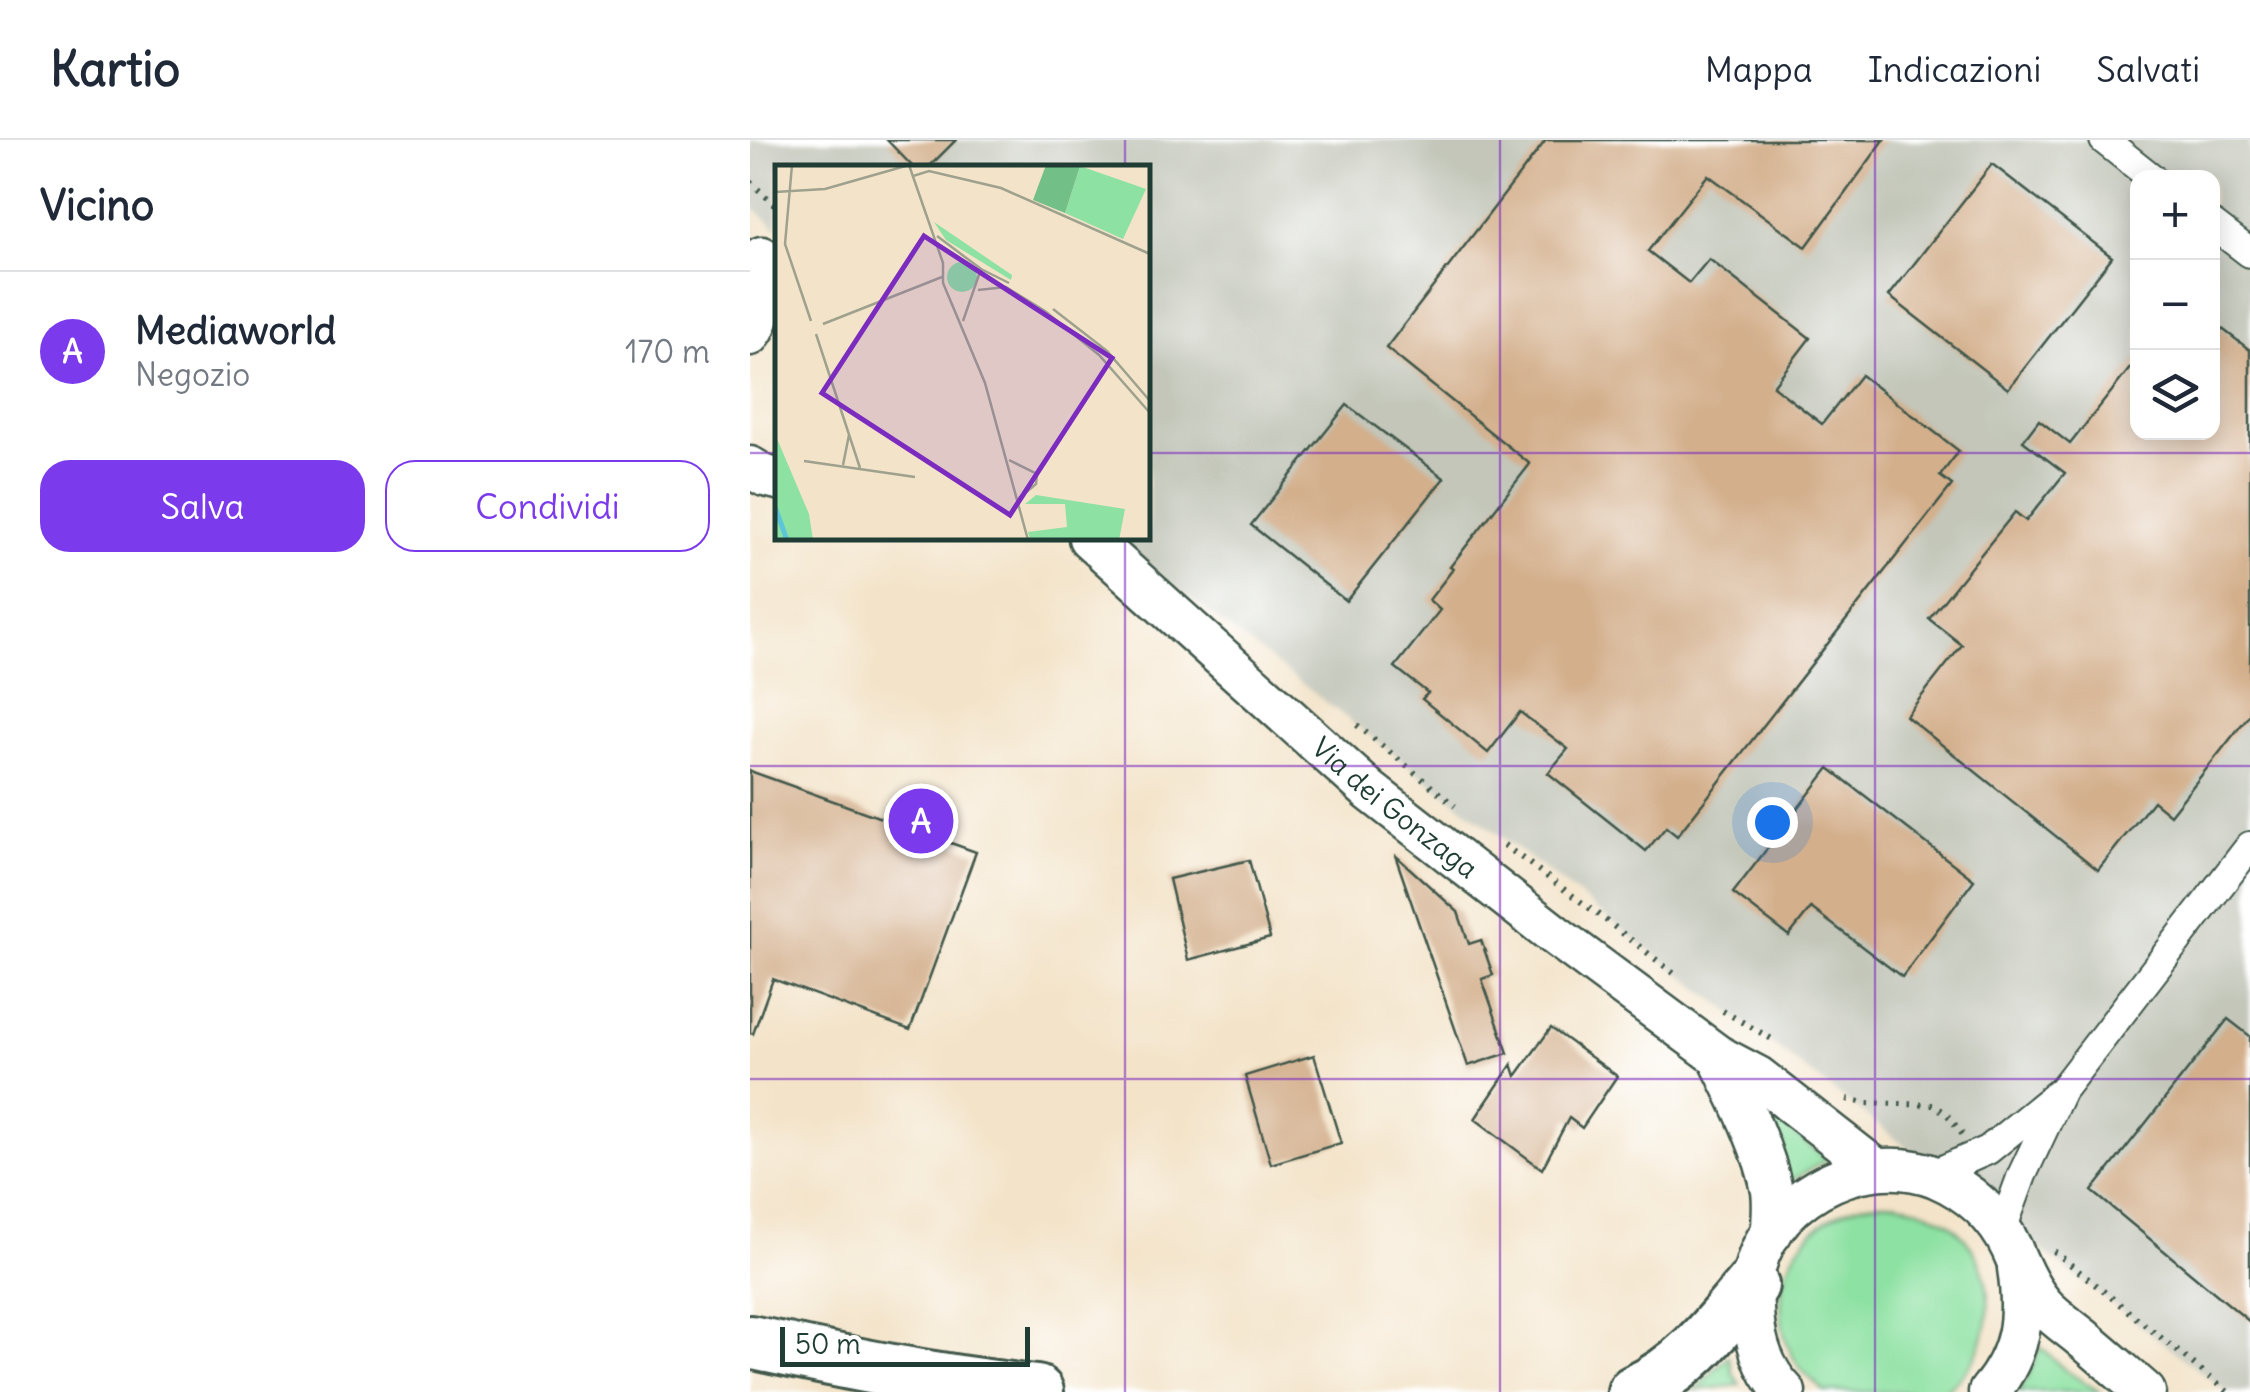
<!DOCTYPE html>
<html lang="it">
<meta charset="utf-8">
<style>
body{margin:0;font-family:Delius,sans-serif;background:#f2f2f3;color:#1f2937}
.controls{position:absolute;right:30px;top:30px;display:grid;overflow:hidden;border-radius:20px;box-shadow:0 5px 25px #0003}
.controls button{width:90px;height:90px;display:grid;place-items:center;padding:0;border:0;border-bottom:2px solid #e0e1e3;background:#fff;color:#1f2937;font:50px sans-serif}
.scale{position:absolute;left:30px;bottom:25px;width:250px;box-sizing:border-box;padding-left:10px;border:5px solid #1f3d34;border-top:0;font-size:28px;line-height:35px;white-space:nowrap;color:#1f3d34;-webkit-text-stroke:8px #fff;paint-order:stroke}
.you{position:absolute;left:1022px;top:682px;width:35px;height:35px;margin:-25px;border:8px solid #fff;border-radius:50%;background:#1a73e8;box-shadow:0 0 0 15px #1a73e833}
.badge{display:grid;place-items:center;width:65px;height:65px;border-radius:50%;background:#7c3aed;color:#fff;font-size:32px;font-weight:700}
.pin{position:absolute;translate:-50% -50%;border:5px solid #fff;box-shadow:0 2px 10px #0006}
.list{margin:0;padding:0;list-style:none}
h2{display:flex;justify-content:space-between;align-items:center;height:130px;margin:0;padding:0 40px;font-size:42px}
h2 small{font-size:32px;font-weight:400;color:#747a83}
.list li{display:grid;grid-template-columns:65px 1fr auto;gap:30px;align-items:center;box-sizing:border-box;height:160px;padding:0 40px;border-top:2px solid #e0e1e3}
.list b{display:block;font-size:38px;white-space:nowrap}
.list p{margin:0;font-size:32px;white-space:nowrap;color:#747a83}
.list em{font-size:32px;font-style:normal;color:#747a83}
.actions{display:flex;gap:20px;padding:30px 40px}
.actions a{flex:1;padding:22px 0;border:2px solid #7c3aed;border-radius:30px;text-align:center;font-size:35px;color:#7c3aed}
.actions .main{background:#7c3aed;color:#fff}
.icon{flex:none;width:55px;height:55px;fill:none;stroke:currentColor;stroke-width:2;stroke-linecap:round;stroke-linejoin:round}
.map{position:relative;flex:none;width:1500px;height:1252px;overflow:hidden}
header{display:flex;align-items:center;gap:60px;box-sizing:border-box;height:140px;padding:0 50px;background:#fff;border-bottom:2px solid #e0e1e3}
header strong{font-size:48px}
nav{display:flex;gap:55px;margin-inline-start:auto;font-size:35px}
main{display:flex}
aside{flex:1;background:#fff}
.map>svg:first-child{display:block}
.industrial{fill:#c3c6b9;fill-rule:evenodd}
.green{fill:#8de1a2;stroke:#568f6b;stroke-width:2.5}
.building{fill:#d3af8b}
.lines{fill:none;stroke-linecap:round;stroke-linejoin:round}
.street-casing{stroke:#3f564a;stroke-width:32}
.secondary-casing{stroke:#3f564a;stroke-width:45}
.highway-casing{stroke:#3f564a;stroke-width:58}
.path{stroke:#3f564a;stroke-width:6;stroke-dasharray:2.5 8;stroke-linecap:butt}
.street{stroke:#fff;stroke-width:28}
.secondary{stroke:#fff;stroke-width:40}
.highway{stroke:#fff;stroke-width:52}
.grid{fill:none;stroke:#7b2cbf;stroke-width:2.5;stroke-opacity:0.55}
.labels{text-anchor:middle;dominant-baseline:central;stroke-width:9;stroke-linejoin:round;paint-order:stroke}
.street-label{font-size:28px;fill:#1f3d34;stroke:#fff}
.inset-river{fill:none;stroke:#5cc5d9;stroke-width:5}
.inset-road{fill:none;stroke:#9ea18d;stroke-width:2.5}
.view{fill:#7b2cbf;fill-opacity:0.15;stroke:#7b2cbf;stroke-width:5}
.inset-edge{fill:none;stroke:#1f3d34;stroke-width:5}
</style>
<header>
<strong>Kartio</strong>
<nav><a>Mappa</a><a>Indicazioni</a><a>Salvati</a></nav>
</header>
<main>
<aside>
<h2>Vicino<small></small></h2>
<ul class="list">
<li><span class="badge">A</span><div><b>Mediaworld</b><p>Negozio</p></div><em>170 m</em></li>
</ul>
<div class="actions"><a class="main">Salva</a><a>Condividi</a></div>
</aside>
<div class="map">
<svg width="1500" height="1252" viewBox="0 0 1500 1252">
<rect width="100%" height="100%" fill="#fff"/>
<filter id="ink" filterUnits="userSpaceOnUse"><feTurbulence type="fractalNoise" baseFrequency=".01" numOctaves="2"/><feDisplacementMap in="SourceGraphic" scale="20" xChannelSelector="R" yChannelSelector="G"/><feConvolveMatrix kernelMatrix="1 2 1 2 8 2 1 2 1" color-interpolation-filters="sRGB"/></filter>
<filter id="wash" filterUnits="userSpaceOnUse"><feTurbulence type="fractalNoise" baseFrequency=".0048" numOctaves="4" result="noise"/><feDisplacementMap in="SourceGraphic" scale="40" xChannelSelector="R" yChannelSelector="G"/><feGaussianBlur stdDeviation="2.25" result="paint"/><feColorMatrix in="noise" values="0 0 0 0 0 0 0 0 0 0 0 0 0 0 0 0 0 1.4 0 .05"/><feComposite in="paint" operator="in"/></filter>
<g filter="url(#wash)">
<rect width="100%" height="100%" fill="#f3e3c8"/>
<path class="industrial" d="M 0,0 L 1500,0 L 1500,1252 L 1477,1252 L 390,420 L 365,398 L 398,398 L 398,28 L 28,28 L 27,89 L 0,64 ZM 1388,38 L 1462,38 L 1462,292 L 1388,292 Z"/>
<g class="green">
<path d="M 1004,963 L 1077,1019 L 1038,1043 Z"/>
<path d="M 1145,1062 C 1168,1068 1191,1074 1208,1091 C 1254,1136 1247,1218 1192,1252 L 1075,1252 C 1068,1245 1059,1238 1052,1230 C 1023,1194 1024,1135 1055,1100 C 1068,1084 1087,1073 1107,1066 C 1119,1062 1133,1063 1145,1062 Z"/>
<path d="M 1290,1207 L 1315,1230 L 1350,1252 L 1268,1252 L 1277,1239 Z"/>
<path d="M 979,1216 L 983,1233 L 990,1245 L 945,1250 Z"/>
</g>
<g id="blocks">
<g class="building">
<path d="M 137,0 L 206,0 L 178,28 L 164,28 Z"/>
<path d="M 796,0 L 1134,0 L 1056,107 L 958,35 L 898,111 L 939,143 L 959,119 L 1060,198 L 1023,246 L 1072,284 L 1111,235 L 1209,311 L 1190,336 L 1202,345 L 927,696 L 916,687 L 896,711 L 798,633 L 818,609 L 770,572 L 738,613 L 672,559 L 678,553 L 645,527 L 690,470 L 679,460 L 703,429 L 700,427 L 780,324 L 636,208 Z"/>
<path d="M 1242,24 L 1362,117 L 1258,249 L 1139,156 Z"/>
<path d="M 1462,181 L 1500,210 L 1500,574 L 1420,675 L 1403,661 L 1348,730 L 1156,576 L 1212,505 L 1179,479 L 1265,372 L 1276,381 L 1315,333 L 1273,301 L 1289,280 L 1320,304 L 1388,218 L 1388,292 L 1462,292 Z"/>
<path d="M 597,265 L 694,338 L 596,461 L 501,385 Z"/>
<path d="M 1079,628 L 1224,740 L 1152,837 L 1061,768 L 1039,796 L 983,753 Z"/>
<path d="M 0,631 L 226,712 L 160,890 L 23,839 L 3,894 L 0,893 Z"/>
<path d="M 645,715 L 708,772 L 719,804 L 731,800 L 743,835 L 732,839 L 758,913 L 718,926 Z"/>
<path d="M 499,720 L 520,798 L 438,820 L 419,739 Z"/>
<path d="M 1478,879 L 1500,896 L 1500,1182 L 1342,1051 Z"/>
<path d="M 801,888 L 867,936 L 832,988 L 819,978 L 792,1029 L 725,979 L 762,924 L 766,936 Z"/>
<path d="M 564,915 L 591,1003 L 521,1024 L 495,936 Z"/>
</g>
</g>
</g>
<g filter="url(#ink)">
<use href="#blocks" fill-opacity="0" stroke="#3f564a" stroke-width="2.5"/>
<g class="lines">
<g class="street-casing">
<g id="street">
<path d="M 1354,0 L 1402,38"/>
<path d="M 1462,84 L 1500,113"/>
<path d="M 1181,1035 L 1238,1010 L 1307,954"/>
<path d="M 1252,1090 L 1272,1035 L 1312,950 L 1500,706"/>
</g>
</g>
<g class="secondary-casing">
<g id="secondary">
<path d="M 0,195 C 17,172 13,144 12,117"/>
<path d="M 0,327 L 15,336 L 28,339"/>
<path id="s1" d="M 339,398 L 620,651 L 805,795 L 968,916 L 1008,937 L 1126,1029"/>
<path d="M 968,916 C 988,957 1014,1007 1022,1051 C 1024,1064 1022,1079 1022,1092"/>
<path d="M 1035,1252 C 1013,1230 1004,1199 1003,1169 C 1003,1162 1001,1153 1002,1146 C 1009,1062 1110,1007 1186,1037 C 1219,1051 1247,1076 1262,1109 C 1271,1130 1280,1151 1296,1168 C 1307,1179 1320,1188 1331,1197 C 1353,1215 1374,1234 1395,1252"/>
<path d="M 1239,1252 C 1272,1213 1275,1176 1268,1128"/>
</g>
</g>
<g class="highway-casing">
<g id="highway">
<path d="M 0,1202 C 95,1223 190,1242 287,1252"/>
<path d="M 884,1252 C 935,1229 967,1187 1002,1145"/>
</g>
</g>
<g class="path">
<path d="M 0,42 L 28,67"/>
<path d="M 607,585 L 705,666"/>
<path d="M 754,705 L 857,781 L 927,836"/>
<path d="M 973,871 L 1027,902"/>
<path d="M 1097,959 L 1115,963 L 1184,965 L 1197,974 L 1212,994"/>
<path d="M 1304,1111 L 1478,1252"/>
</g>
<use href="#street" class="street"/>
<use href="#secondary" class="secondary"/>
<use href="#highway" class="highway"/>
</g>
</g>
<path class="grid" d="M 375,0 L 375,28M 750,0 L 750,1252M 1125,0 L 1125,1252M 0,313 L 28,313M 398,313 L 1500,313M 375,398 L 375,1252M 0,626 L 1500,626M 0,939 L 1500,939"/>
<g class="labels">
<g class="street-label">
<text stroke="none"><textPath href="#s1" startOffset="408">Via dei Gonzaga</textPath></text>
</g>
</g>
<g transform="translate(25 25)">
<rect width="375" height="375" fill="#f3e3c8"/>
<path d="M 305,1 L 371,24 L 348,74 L 290,48 ZM 159,57 L 237,110 L 236,115 L 171,75 ZM172 112a15 15 0 1 1 30 0a15 15 0 1 1-30 0ZM 0,269 L 34,349 L 38,375 L 0,375 ZM 261,330 L 350,344 L 344,375 L 255,375 L 253,367 L 292,362 L 290,339 L 250,339 Z" fill="#8de1a2"/>
<path d="M 271,0 L 305,1 L 290,48 L 258,35 Z" fill="#72bf88"/>
<path class="inset-river" d="M 0,342 L 12,375"/>
<path class="inset-road" d="M 17,0 L 10,79 L 36,156M 134,0 L 168,98 L 168,118 L 210,218 L 253,375M 138,11 L 154,6 L 226,23 L 375,89M 0,27 L 50,24 L 134,0M 162,71 L 206,104 L 188,156M 206,104 L 234,118M 203,125 L 231,122 L 270,146 L 324,190 L 375,248M 278,144 L 332,186 L 375,236M 48,159 L 167,112M 41,169 L 85,303M 234,295 L 262,309 L 261,319 L 244,333M 29,296 L 140,312M 68,300 L 74,270"/>
<path class="view" d="M 149,71 L 337,193 L 235,350 L 47,228 Z"/>
<rect width="375" height="375" class="inset-edge"/>
</g>
</svg>
<div class="controls">
<button>+</button>
<button>−</button>
<button><svg class="icon" aria-label="layers" viewBox="0 0 24 24"><path d="M12 4l9 5-9 5-9-5zM3 14l9 5 9-5"/></svg></button>
</div>
<div class="scale">50 m</div>
<div class="you"></div>
<div class="pin badge" style="left:171px;top:681px">A</div>
</div>
</main>
